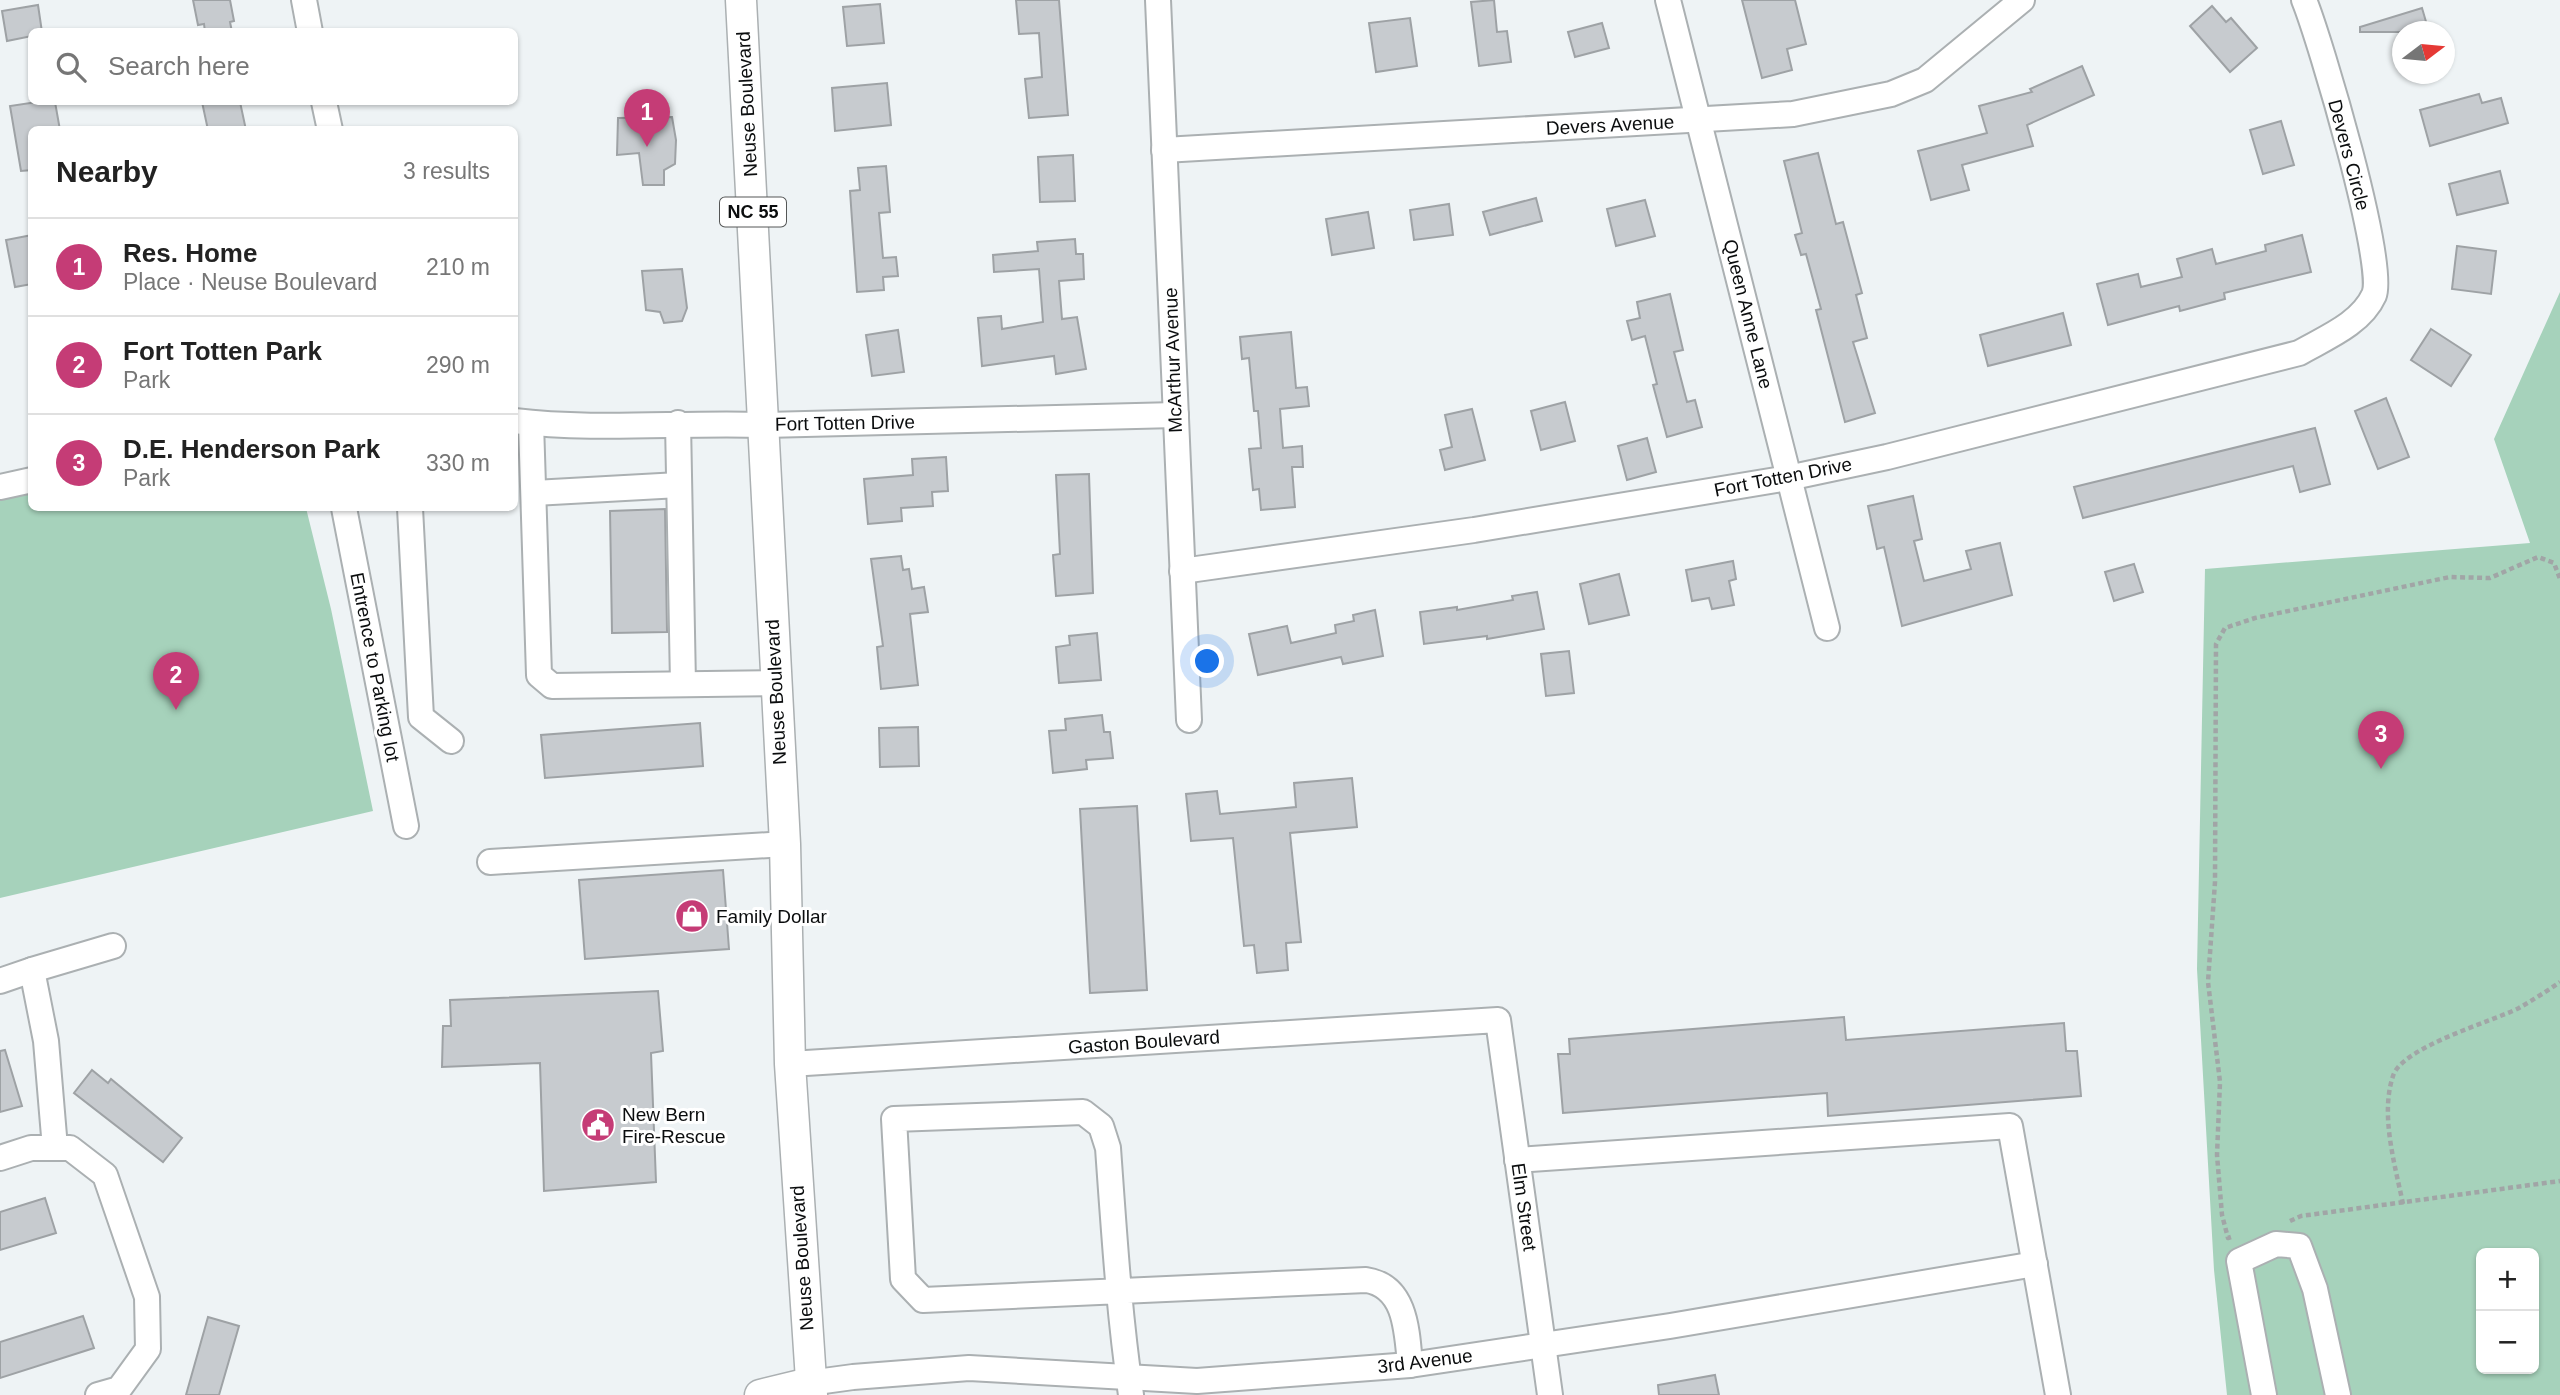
<!DOCTYPE html>
<meta charset="utf-8">
<style>
body{margin:0;font-family:Helvetica,sans-serif;background:#f2f2f2;color:#222}
.controls{position:absolute;right:21px;bottom:21px;display:grid;overflow:hidden;border-radius:10px;box-shadow:0 2px 5px #0004}
.controls button{width:63px;height:63px;display:grid;place-items:center;padding:0;border:0;border-bottom:2px solid #e0e0e0;background:#fff;color:#222;font:35px sans-serif}
.compass{position:absolute;left:2392px;top:21px;width:63px;height:63px;border-radius:50%;background:#fff;box-shadow:0 2px 5px #0004;rotate:74deg}
.you{position:absolute;left:1208px;top:662px;width:24px;height:24px;margin:-18px;border:5px solid #fff;border-radius:50%;background:#1a73e8;box-shadow:0 0 0 10px #1a73e833}
.badge{display:grid;place-items:center;width:46px;height:46px;border-radius:50%;background:#c53c76;color:#fff;font-size:23px;font-weight:700}
.pin{position:absolute;translate:-50% -58px;filter:drop-shadow(0 2px 4px #0008)}
.pin::after{content:'';position:absolute;top:37px;width:24px;height:21px;background:inherit;clip-path:polygon(0 0,100% 0,50% 100%)}
.list{margin:0;padding:0;list-style:none}
h2{display:flex;justify-content:space-between;align-items:center;height:91px;margin:0;padding:0 28px;font-size:30px}
h2 small{font-size:23px;font-weight:400;color:#767676}
.list li{display:grid;grid-template-columns:46px 1fr auto;gap:21px;align-items:center;box-sizing:border-box;height:98px;padding:0 28px;border-top:2px solid #e0e0e0}
.list b{display:block;font-size:26px;white-space:nowrap}
.list p{margin:0;font-size:23px;white-space:nowrap;color:#767676}
.list em{font-size:23px;font-style:normal;color:#767676}
.icon{flex:none;width:38px;height:38px;fill:none;stroke:currentColor;stroke-width:2;stroke-linecap:round;stroke-linejoin:round}
.map{position:relative;flex:none;width:2560px;height:1395px;overflow:hidden}
.search{position:absolute;background:#fff;box-shadow:0 2px 5px #0004;left:28px;top:28px;width:490px;height:77px;display:flex;align-items:center;gap:18px;box-sizing:border-box;padding:0 24px;border-radius:10px;color:#767676;font-size:26px}
.panel{position:absolute;background:#fff;box-shadow:0 2px 5px #0004;left:28px;top:126px;width:490px;height:385px;border-radius:10px}
.map>svg:first-child{display:block}
.green{fill:#a6d2bb;fill-rule:evenodd}
.building{fill:#c7cbcf;stroke:#9ea2a5;stroke-width:2}
.lines{fill:none;stroke-linecap:round;stroke-linejoin:round}
.minor-casing{stroke:#abb0b2;stroke-width:28}
.major-casing{stroke:#abb0b2;stroke-width:33}
.path{stroke:#a1a5a6;stroke-width:4.5;stroke-dasharray:5 3.5;stroke-linecap:butt}
.minor{stroke:#fff;stroke-width:24}
.major{stroke:#fff;stroke-width:30}
.labels{text-anchor:middle;dominant-baseline:central;stroke-width:6;stroke-linejoin:round;paint-order:stroke}
.shield{fill:#fff;stroke:#545656;stroke-width:2}
.shield-label{font-size:18px;font-weight:bold;fill:#0b0d0e}
.street-label{font-size:19px;fill:#0b0d0e;stroke:#fff}
.poi-label{font-size:19px;fill:#0b0d0e;stroke:#fff;text-anchor:start}
</style>
<div class="map">
<svg width="2560" height="1395" viewBox="0 0 2560 1395">
<rect width="100%" height="100%" fill="#eef3f5"/>
<g class="green">
<path d="M 2560,292 L 2560,1395 L 2227,1395 L 2214,1270 L 2197,969 L 2205,569 L 2530,543 L 2494,439 ZM 2481,1253 L 2534,1253 L 2534,1369 L 2481,1369 Z"/>
<path d="M 31,489 L 32,508 L 306,508 L 331,609 L 373,811 L 0,898 L 0,497 Z"/>
</g>
<g class="building">
<path d="M 193,0 L 230,0 L 234,21 L 230,22 L 232,32 L 205,32 L 204,24 L 198,25 Z"/>
<path d="M 1016,0 L 1059,0 L 1068,115 L 1029,118 L 1025,79 L 1042,77 L 1039,33 L 1019,34 Z"/>
<path d="M 1494,0 L 1497,32 L 1507,31 L 1511,62 L 1479,66 L 1471,2 Z"/>
<path d="M 1742,0 L 1795,0 L 1806,44 L 1787,49 L 1792,70 L 1762,78 Z"/>
<path d="M 880,4 L 884,43 L 847,46 L 843,7 Z"/>
<path d="M 38,5 L 42,32 L 32,32 L 32,36 L 7,41 L 2,11 Z"/>
<path d="M 2212,6 L 2226,22 L 2231,18 L 2257,48 L 2230,72 L 2190,26 Z"/>
<path d="M 2422,8 L 2429,32 L 2360,32 L 2360,27 Z"/>
<path d="M 1410,18 L 1417,66 L 1376,72 L 1369,23 Z"/>
<path d="M 1602,23 L 1609,48 L 1575,57 L 1568,32 Z"/>
<path d="M 2082,66 L 2094,95 L 2027,125 L 2033,146 L 1962,165 L 1969,190 L 1931,200 L 1918,151 L 1987,133 L 1979,106 L 2032,92 L 2030,89 Z"/>
<path d="M 887,83 L 891,125 L 835,131 L 832,88 Z"/>
<path d="M 2479,94 L 2482,103 L 2501,98 L 2508,123 L 2430,146 L 2420,110 Z"/>
<path d="M 37,102 L 55,102 L 60,130 L 32,130 L 32,170 L 21,171 L 10,106 Z"/>
<path d="M 202,102 L 240,102 L 246,130 L 208,130 Z"/>
<path d="M 672,117 L 676,140 L 675,164 L 664,170 L 664,185 L 643,185 L 639,153 L 617,155 L 618,118 Z"/>
<path d="M 2281,121 L 2294,165 L 2263,174 L 2250,130 Z"/>
<path d="M 1818,153 L 1836,224 L 1843,222 L 1862,293 L 1856,295 L 1867,338 L 1853,342 L 1875,413 L 1845,422 L 1816,310 L 1821,309 L 1806,254 L 1801,255 L 1795,235 L 1802,233 L 1784,161 Z"/>
<path d="M 1073,155 L 1075,201 L 1040,202 L 1038,157 Z"/>
<path d="M 886,166 L 890,212 L 879,213 L 883,258 L 896,257 L 898,276 L 883,277 L 884,290 L 857,292 L 850,191 L 860,190 L 858,168 Z"/>
<path d="M 2500,171 L 2508,203 L 2457,215 L 2449,184 Z"/>
<path d="M 1536,198 L 1542,221 L 1490,235 L 1483,212 Z"/>
<path d="M 1645,200 L 1655,236 L 1616,246 L 1607,209 Z"/>
<path d="M 1449,204 L 1453,235 L 1414,240 L 1410,210 Z"/>
<path d="M 1368,212 L 1374,248 L 1332,255 L 1326,219 Z"/>
<path d="M 32,235 L 32,284 L 15,287 L 6,240 Z"/>
<path d="M 2302,235 L 2311,272 L 2224,293 L 2225,299 L 2180,311 L 2179,306 L 2108,325 L 2097,284 L 2138,274 L 2141,287 L 2182,277 L 2177,259 L 2212,249 L 2216,264 L 2266,251 L 2265,245 Z"/>
<path d="M 1075,239 L 1076,254 L 1083,254 L 1084,279 L 1059,281 L 1062,319 L 1077,317 L 1086,369 L 1056,374 L 1054,356 L 982,366 L 978,318 L 1001,316 L 1002,329 L 1043,322 L 1039,269 L 994,272 L 993,255 L 1038,251 L 1037,242 Z"/>
<path d="M 2457,246 L 2496,251 L 2491,294 L 2452,289 Z"/>
<path d="M 682,269 L 687,308 L 682,321 L 664,323 L 660,312 L 646,310 L 642,271 Z"/>
<path d="M 1670,294 L 1683,350 L 1674,352 L 1687,402 L 1695,400 L 1702,427 L 1667,437 L 1653,385 L 1657,384 L 1645,336 L 1632,340 L 1627,321 L 1640,318 L 1637,302 Z"/>
<path d="M 2063,313 L 2071,345 L 1988,366 L 1980,335 Z"/>
<path d="M 2431,329 L 2471,355 L 2451,386 L 2411,360 Z"/>
<path d="M 898,330 L 904,372 L 872,376 L 866,335 Z"/>
<path d="M 1291,332 L 1296,388 L 1307,387 L 1309,406 L 1280,409 L 1283,448 L 1302,446 L 1303,467 L 1292,467 L 1295,507 L 1261,510 L 1259,489 L 1253,490 L 1249,449 L 1261,448 L 1258,411 L 1254,411 L 1249,358 L 1242,359 L 1240,337 Z"/>
<path d="M 2386,398 L 2409,457 L 2378,469 L 2355,411 Z"/>
<path d="M 1565,402 L 1575,441 L 1541,450 L 1531,411 Z"/>
<path d="M 1472,409 L 1485,460 L 1445,470 L 1440,450 L 1452,447 L 1445,415 Z"/>
<path d="M 2315,428 L 2330,484 L 2300,492 L 2293,466 L 2083,518 L 2074,487 Z"/>
<path d="M 1647,438 L 1656,472 L 1627,480 L 1618,446 Z"/>
<path d="M 946,457 L 948,491 L 932,492 L 933,506 L 901,508 L 902,521 L 868,524 L 864,479 L 913,475 L 912,459 Z"/>
<path d="M 1089,474 L 1093,593 L 1056,596 L 1053,555 L 1060,554 L 1056,475 Z"/>
<path d="M 1913,496 L 1922,539 L 1914,541 L 1924,581 L 1971,569 L 1966,551 L 2000,543 L 2012,595 L 1902,626 L 1884,547 L 1877,549 L 1868,506 Z"/>
<path d="M 665,509 L 667,632 L 612,633 L 610,511 Z"/>
<path d="M 901,556 L 903,570 L 909,569 L 912,589 L 924,587 L 928,612 L 910,614 L 918,685 L 881,689 L 877,647 L 883,646 L 871,559 Z"/>
<path d="M 1733,561 L 1736,579 L 1729,581 L 1734,605 L 1712,609 L 1709,598 L 1692,601 L 1686,570 Z"/>
<path d="M 2134,564 L 2143,592 L 2114,601 L 2105,572 Z"/>
<path d="M 1619,574 L 1629,615 L 1589,624 L 1580,584 Z"/>
<path d="M 1537,592 L 1544,629 L 1487,639 L 1487,636 L 1424,644 L 1420,612 L 1457,607 L 1457,610 L 1513,600 L 1512,596 Z"/>
<path d="M 1375,610 L 1383,656 L 1343,664 L 1341,657 L 1258,675 L 1249,634 L 1287,626 L 1291,643 L 1336,633 L 1335,625 L 1354,621 L 1353,615 Z"/>
<path d="M 1097,633 L 1101,680 L 1059,683 L 1056,647 L 1070,645 L 1069,636 Z"/>
<path d="M 1569,651 L 1574,693 L 1546,696 L 1541,654 Z"/>
<path d="M 1102,715 L 1104,732 L 1110,732 L 1113,758 L 1086,760 L 1087,769 L 1053,773 L 1049,731 L 1066,730 L 1065,719 Z"/>
<path d="M 700,723 L 703,766 L 545,778 L 541,735 Z"/>
<path d="M 918,727 L 919,766 L 880,767 L 879,728 Z"/>
<path d="M 1352,778 L 1357,827 L 1290,833 L 1301,942 L 1286,943 L 1288,970 L 1257,973 L 1254,945 L 1244,946 L 1233,838 L 1191,841 L 1186,794 L 1217,791 L 1220,814 L 1296,807 L 1294,783 Z"/>
<path d="M 1137,806 L 1147,990 L 1090,993 L 1080,809 Z"/>
<path d="M 723,870 L 729,949 L 585,959 L 579,880 Z"/>
<path d="M 658,991 L 663,1051 L 651,1053 L 656,1182 L 544,1191 L 540,1063 L 442,1067 L 443,1026 L 451,1026 L 450,1000 Z"/>
<path d="M 1844,1017 L 1846,1040 L 2064,1023 L 2066,1051 L 2077,1051 L 2081,1096 L 1828,1116 L 1827,1093 L 1563,1113 L 1558,1054 L 1570,1054 L 1569,1039 Z"/>
<path d="M 5,1050 L 22,1106 L 0,1112 L 0,1051 Z"/>
<path d="M 92,1070 L 108,1083 L 111,1079 L 182,1138 L 163,1162 L 74,1093 Z"/>
<path d="M 45,1198 L 56,1233 L 0,1250 L 0,1212 Z"/>
<path d="M 83,1316 L 94,1348 L 0,1378 L 0,1342 Z"/>
<path d="M 208,1317 L 239,1326 L 219,1395 L 186,1395 Z"/>
<path d="M 1715,1375 L 1719,1395 L 1659,1395 L 1658,1385 Z"/>
</g>
<g class="lines">
<g class="minor-casing">
<g id="minor">
<path d="M 304,0 L 310,32"/>
<path d="M 1158,0 L 1189,720"/>
<path d="M 1668,0 L 1827,628"/>
<path d="M 324,102 L 330,130"/>
<path d="M 1164,150 L 1793,114 L 1891,94 L 1925,80 L 2022,0"/>
<path d="M 514,421 C 597,431 681,422 765,425 L 1176,415"/>
<path d="M 531,423 L 539,675 L 552,686 L 775,683"/>
<path d="M 678,423 L 683,684"/>
<path d="M 0,487 L 32,480"/>
<path d="M 534,493 L 679,485"/>
<path d="M 344,508 L 406,826"/>
<path d="M 410,508 L 421,717 L 451,741"/>
<path d="M 1182,571 L 1474,530 L 1788,478 L 1887,457 L 2299,353 C 2325,338 2361,324 2374,295 C 2387,265 2320,39 2304,0"/>
<path d="M 490,862 L 785,844"/>
<path d="M 0,981 L 32,970"/>
<path d="M 790,1064 L 1498,1020 L 1550,1395"/>
<path d="M 55,1148 L 46,1041 L 32,970 L 113,946"/>
<path d="M 0,1158 L 31,1148 L 70,1148 L 105,1175 L 147,1297 L 148,1349 L 119,1389 L 98,1395"/>
<path d="M 1517,1160 L 2010,1126 L 2058,1395"/>
<path d="M 809,1383 L 853,1377 L 969,1368 L 1197,1381 L 1410,1365 L 1670,1326 L 2035,1264"/>
<path d="M 1131,1395 C 1119,1313 1114,1231 1108,1148 L 1101,1126 L 1083,1112 L 894,1119 L 903,1279 L 923,1300 L 1366,1280 C 1406,1286 1407,1331 1410,1365"/>
<path d="M 2264,1395 L 2239,1261 L 2276,1244 L 2299,1246 L 2315,1289 L 2338,1395"/>
</g>
</g>
<g class="major-casing">
<g id="major">
<path d="M 741,0 L 785,844 L 790,1064 L 812,1395"/>
<path d="M 760,1395 L 809,1383"/>
</g>
</g>
<g class="path">
<path d="M 2403,1204 C 2395,1165 2380,1115 2393,1076 C 2402,1047 2491,1022 2519,1008 C 2533,1000 2547,991 2560,982"/>
<path d="M 2290,1221 L 2301,1216 L 2560,1181"/>
<path d="M 2231,1237 L 2228,1238 L 2222,1215 L 2217,1155 L 2220,1082 L 2208,982 L 2215,882 L 2216,644 L 2225,628 L 2255,618 L 2450,577 L 2490,578 L 2538,557 L 2554,563 L 2560,579"/>
</g>
<use href="#minor" class="minor"/>
<use href="#major" class="major"/>
</g>
<defs>
<g id="shop-disc" transform="scale(1.75)"><circle r="9.5" fill="#c53c76" stroke="#fff"/><path d="M-5-2.5h2.3a2.7 3.5 0 0 1 5.4 0H5L5.5 6h-11ZM-1.5-2.5h3a1.5 2.3 0 0 0-3 0Z" fill="#fff"/></g>
<g id="civic-disc" transform="scale(1.75)"><circle r="9.5" fill="#c53c76" stroke="#fff"/><path d="M-.6-6.5H3V-4.5H.6V-3L4-1V1h2V6H-6V1h2V-1L-.6-3ZM-1.2 2.5V6h2.4V2.5Z" fill="#fff"/></g>
</defs>
<g fill-rule="evenodd">
<use href="#shop-disc" x="692" y="916"/>
<use href="#civic-disc" x="598" y="1125"/>
</g>
<g class="labels">
<rect class="shield" x="720" y="197.5" width="66" height="29" rx="5"/>
<g class="shield-label">
<text x="753" y="212">NC 55</text>
</g>
<g class="street-label">
<text transform="translate(747 104) rotate(-93)">Neuse Boulevard</text>
<text transform="translate(1610 125) rotate(-3)">Devers Avenue</text>
<text transform="translate(2349 155) rotate(75)">Devers Circle</text>
<text transform="translate(1748 314) rotate(76)">Queen Anne Lane</text>
<text transform="translate(1173 360) rotate(-92)">McArthur Avenue</text>
<text transform="translate(845 423) rotate(-1)">Fort Totten Drive</text>
<text transform="translate(1783 477) rotate(-11)">Fort Totten Drive</text>
<text transform="translate(375 667) rotate(79)">Entrence to Parking lot</text>
<text transform="translate(776 692) rotate(-93)">Neuse Boulevard</text>
<text transform="translate(1144 1042) rotate(-4)">Gaston Boulevard</text>
<text transform="translate(1524 1207) rotate(82)">Elm Street</text>
<text transform="translate(802 1258) rotate(-94)">Neuse Boulevard</text>
<text transform="translate(1425 1361) rotate(-7)">3rd Avenue</text>
</g>
<g class="poi-label">
<text x="716" y="916">Family Dollar</text>
<text x="622" y="1114">New Bern<tspan x="622" dy="22">Fire-Rescue</tspan></text>
</g>
</g>
</svg>
<div class="controls">
<button>+</button>
<button>−</button>
</div>
<svg class="compass" viewBox="-18 -18 36 36"><path d="M0-13l5 13h-10z" fill="#e53935"/><path d="M0 13l5-13h-10z" fill="#767676"/></svg>
<div class="you"></div>
<div class="pin badge" style="left:647px;top:147px">1</div>
<div class="pin badge" style="left:176px;top:710px">2</div>
<div class="pin badge" style="left:2381px;top:769px">3</div>
<div class="search"><svg class="icon" aria-label="search" viewBox="0 0 24 24"><circle cx="10" cy="10" r="6"/><path d="M15 15l6 6"/></svg>Search here</div>
<section class="panel">
<h2>Nearby<small>3 results</small></h2>
<ul class="list">
<li><span class="badge">1</span><div><b>Res. Home</b><p>Place · Neuse Boulevard</p></div><em>210 m</em></li>
<li><span class="badge">2</span><div><b>Fort Totten Park</b><p>Park</p></div><em>290 m</em></li>
<li><span class="badge">3</span><div><b>D.E. Henderson Park</b><p>Park</p></div><em>330 m</em></li>
</ul>
</section>
</div>
